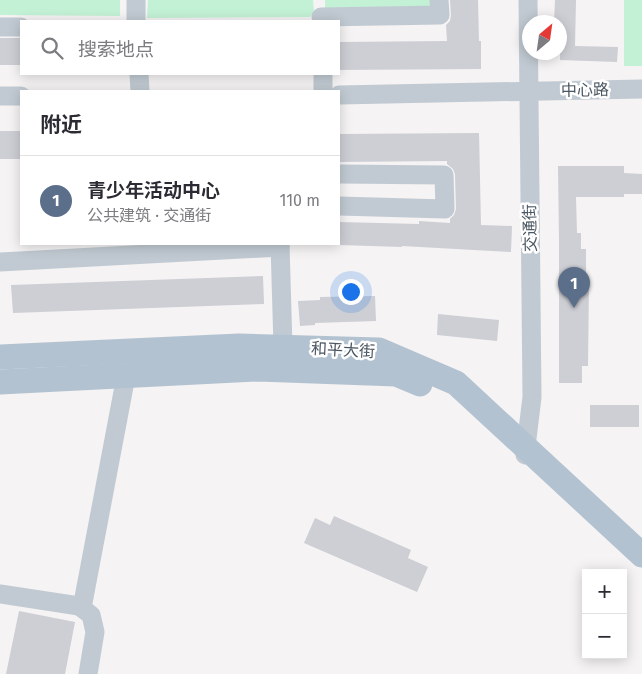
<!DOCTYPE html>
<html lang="zh">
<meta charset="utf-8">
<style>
body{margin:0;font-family:"Fira Sans","Noto Sans SC",sans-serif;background:#f2f2f3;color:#2b2b33}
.controls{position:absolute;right:15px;bottom:15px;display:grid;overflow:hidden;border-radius:0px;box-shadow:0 2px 12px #0003}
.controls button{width:45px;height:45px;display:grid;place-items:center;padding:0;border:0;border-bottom:1px solid #e1e1e2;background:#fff;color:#2b2b33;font:25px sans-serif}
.compass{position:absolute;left:522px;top:15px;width:45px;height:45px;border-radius:50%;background:#fff;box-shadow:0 2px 12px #0003;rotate:29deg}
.you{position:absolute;left:350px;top:291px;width:18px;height:18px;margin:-12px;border:4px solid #fff;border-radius:50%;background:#1a73e8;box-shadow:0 0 0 8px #1a73e833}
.badge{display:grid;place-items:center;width:32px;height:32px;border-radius:50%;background:#111827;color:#fff;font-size:16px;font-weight:700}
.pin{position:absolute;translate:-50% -41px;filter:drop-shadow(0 1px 2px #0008)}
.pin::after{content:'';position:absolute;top:26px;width:18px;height:15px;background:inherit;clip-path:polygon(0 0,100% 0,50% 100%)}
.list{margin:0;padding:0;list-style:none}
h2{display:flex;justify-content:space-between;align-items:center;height:65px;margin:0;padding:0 20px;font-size:21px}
h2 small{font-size:16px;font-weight:400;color:#7c7c81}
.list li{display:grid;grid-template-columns:32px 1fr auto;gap:15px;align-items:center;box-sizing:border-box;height:90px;padding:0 20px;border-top:1px solid #e1e1e2}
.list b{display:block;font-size:19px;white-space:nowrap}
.list p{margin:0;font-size:16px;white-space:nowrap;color:#7c7c81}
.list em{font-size:16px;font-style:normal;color:#7c7c81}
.icon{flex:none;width:28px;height:28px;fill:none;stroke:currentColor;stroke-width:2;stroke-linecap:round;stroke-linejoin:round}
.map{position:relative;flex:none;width:642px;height:674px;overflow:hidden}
.search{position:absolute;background:#fff;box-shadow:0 2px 12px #0003;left:20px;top:20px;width:320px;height:55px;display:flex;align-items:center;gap:12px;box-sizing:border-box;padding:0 18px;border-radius:0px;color:#7c7c81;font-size:19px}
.panel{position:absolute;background:#fff;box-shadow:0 2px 12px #0003;left:20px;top:90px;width:320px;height:155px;border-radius:0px}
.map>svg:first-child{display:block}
.green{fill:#c3f1d5}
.building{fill:#cdcfd5}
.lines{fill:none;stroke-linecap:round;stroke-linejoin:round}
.minor{stroke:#c1cad2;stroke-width:19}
.major{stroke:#b3c2d1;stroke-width:25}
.labels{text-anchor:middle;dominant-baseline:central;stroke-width:5;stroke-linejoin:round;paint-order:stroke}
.street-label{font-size:16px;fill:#4a5661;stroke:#fff}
</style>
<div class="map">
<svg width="642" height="674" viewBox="0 0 642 674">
<rect width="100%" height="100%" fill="#f5f3f3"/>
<g class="green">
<path d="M 0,0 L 120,0 L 120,16 L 0,15 Z"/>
<path d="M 148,0 L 313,0 L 314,12 L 310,17 L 147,18 Z"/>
<path d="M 325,0 L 432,0 L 432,7 L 325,8 Z"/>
<rect x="624" y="0" width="18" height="66"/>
</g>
<g class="building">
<path d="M 450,0 L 478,0 L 479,41 L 481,41 L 481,69 L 339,70 L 339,42 L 447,41 L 446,25 L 450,21 L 451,15 Z"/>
<path d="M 555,0 L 576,0 L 575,46 L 618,47 L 617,62 L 560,60 L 560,22 L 554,22 Z"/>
<rect x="0" y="38" width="21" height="27"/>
<rect x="0" y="131" width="21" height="28"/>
<path d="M 479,133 L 481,225 L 512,226 L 511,252 L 402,246 L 402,247 L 339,245 L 339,222 L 419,224 L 419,221 L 450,223 L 450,219 L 454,215 L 456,209 L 455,174 L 453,169 L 447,164 L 447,161 L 339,162 L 339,134 Z"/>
<path d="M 558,166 L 624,166 L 624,173 L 642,174 L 642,194 L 624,194 L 624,197 L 576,197 L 577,233 L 581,233 L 581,249 L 586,249 L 586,284 L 589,284 L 588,366 L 582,366 L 582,383 L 559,383 L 559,240 Z"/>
<path d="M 263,276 L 264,304 L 13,313 L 11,285 Z"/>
<path d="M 375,296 L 376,321 L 315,323 L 315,325 L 300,326 L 298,301 L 320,300 L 320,297 Z"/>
<path d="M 438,314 L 499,320 L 497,341 L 437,335 Z"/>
<rect x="590" y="405" width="49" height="22"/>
<path d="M 334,516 L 411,550 L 408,558 L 428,567 L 417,592 L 304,543 L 315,518 L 330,525 Z"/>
<path d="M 19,611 L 75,622 L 65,674 L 6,674 Z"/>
</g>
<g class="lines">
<g class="minor">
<path d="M 321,17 L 440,15 L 439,0"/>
<path d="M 136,21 L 136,0"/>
<path d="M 0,27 L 21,27"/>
<path d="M 139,74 L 140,91"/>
<path d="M 323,74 L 323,91"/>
<path d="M 339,95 L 642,89"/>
<path d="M 0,96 L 21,96"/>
<path d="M 339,174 L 444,175 L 445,209 L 339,206"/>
<path d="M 280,244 L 283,347"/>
<path d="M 0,262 L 280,247"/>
<path d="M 525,455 L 532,397 L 528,0"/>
<path d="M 0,594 L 79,606 L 91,615 L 95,632 L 88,674"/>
<path d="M 82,608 L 126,376"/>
</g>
<g class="major">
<path d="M 0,357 L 239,346 L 379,350 L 456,383 L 642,555"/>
<path d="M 0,382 L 258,369 L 396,374 L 420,384"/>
</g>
</g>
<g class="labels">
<g class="street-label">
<text transform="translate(585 90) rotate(-1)">中心路</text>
<text transform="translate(530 228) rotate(-91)">交通街</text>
<text transform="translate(343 350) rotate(3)">和平大街</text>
</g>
</g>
</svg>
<div class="controls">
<button>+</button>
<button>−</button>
</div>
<svg class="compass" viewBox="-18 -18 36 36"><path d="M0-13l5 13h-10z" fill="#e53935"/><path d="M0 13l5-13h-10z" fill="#7c7c81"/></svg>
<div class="you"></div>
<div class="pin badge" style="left:574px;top:308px;background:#5c6f8a">1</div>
<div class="search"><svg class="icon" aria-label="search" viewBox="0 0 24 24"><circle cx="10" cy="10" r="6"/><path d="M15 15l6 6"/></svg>搜索地点</div>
<section class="panel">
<h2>附近<small></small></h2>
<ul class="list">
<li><span class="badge" style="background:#5c6f8a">1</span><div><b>青少年活动中心</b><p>公共建筑 · 交通街</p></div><em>110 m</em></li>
</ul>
</section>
</div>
